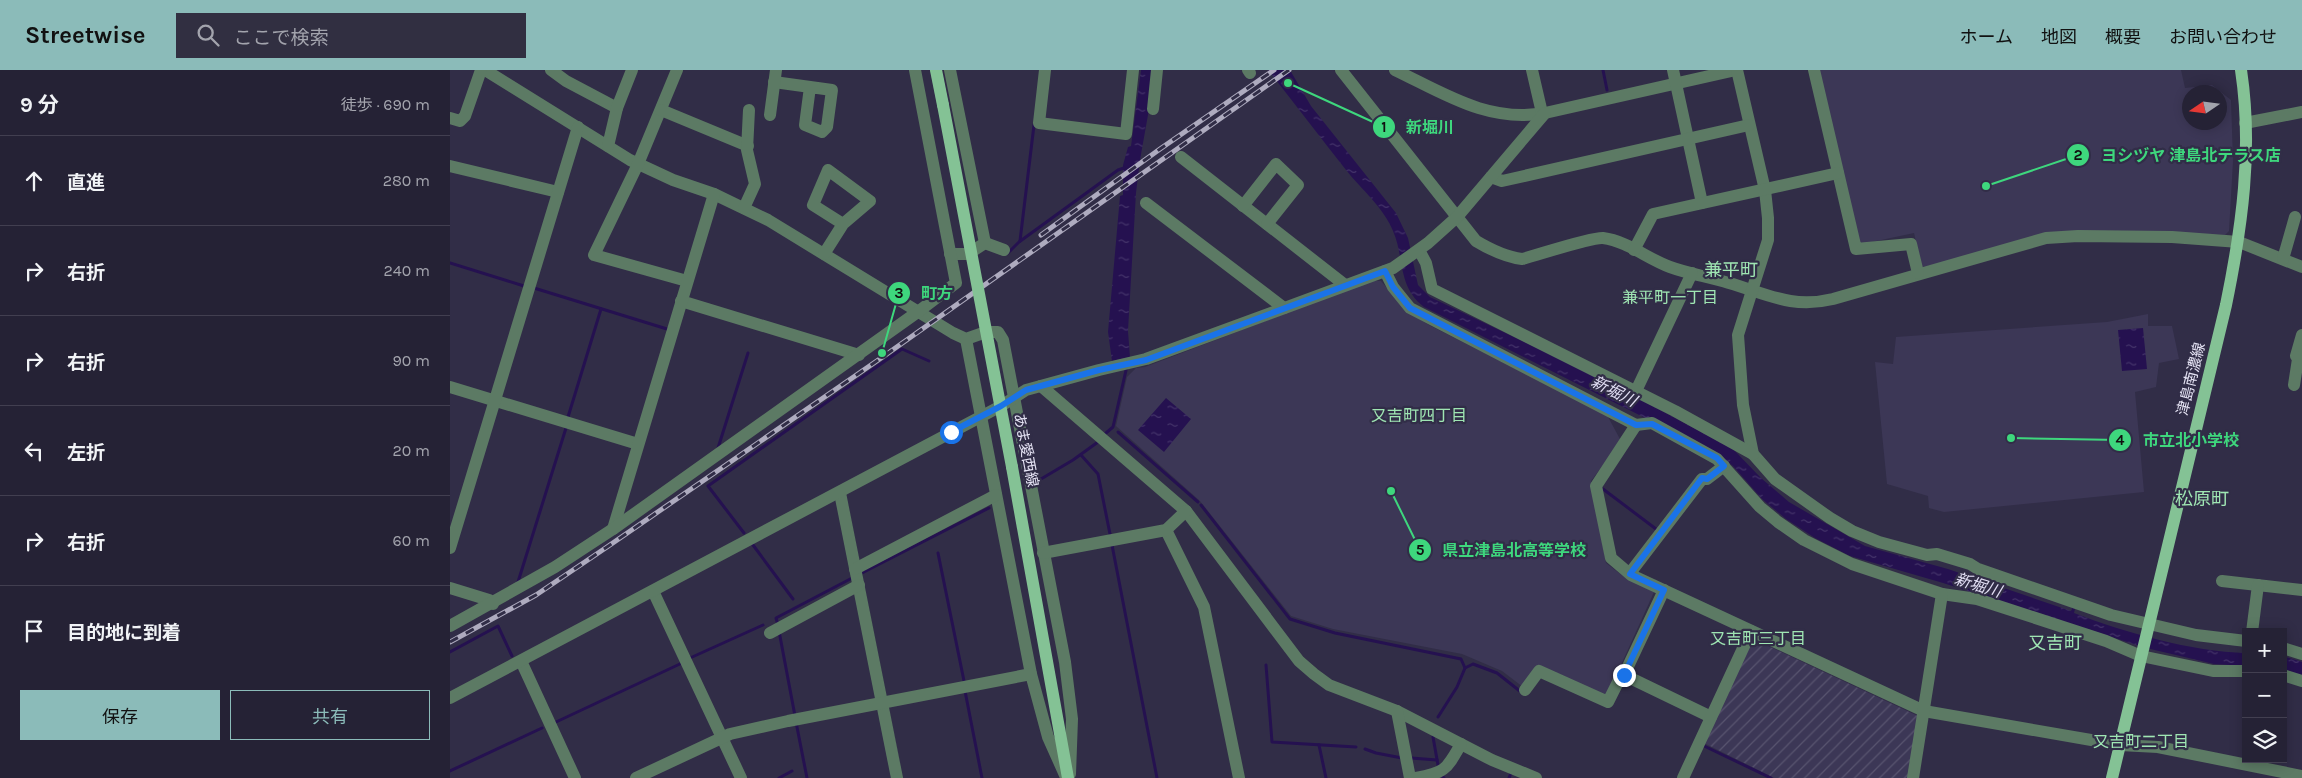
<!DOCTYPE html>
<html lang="ja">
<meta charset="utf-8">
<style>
body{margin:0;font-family:Karla,"Noto Sans JP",sans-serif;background:#312f41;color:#f1f3f6}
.controls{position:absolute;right:15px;bottom:15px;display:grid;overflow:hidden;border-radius:0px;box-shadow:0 2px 12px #0003}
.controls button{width:45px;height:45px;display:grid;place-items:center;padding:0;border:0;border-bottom:1px solid #423f50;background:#252235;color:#f1f3f6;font:25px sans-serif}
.compass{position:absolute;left:1732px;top:15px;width:45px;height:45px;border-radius:50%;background:#252235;box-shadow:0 2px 12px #0003;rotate:257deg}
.stop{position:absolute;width:15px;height:15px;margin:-11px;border:4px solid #1a73e8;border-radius:50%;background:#fff}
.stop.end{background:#1a73e8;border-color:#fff;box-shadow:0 1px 5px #0008}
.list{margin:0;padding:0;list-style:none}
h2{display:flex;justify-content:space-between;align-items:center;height:65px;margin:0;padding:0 20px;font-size:21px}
h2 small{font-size:16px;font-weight:400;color:#a3a4ad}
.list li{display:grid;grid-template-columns:32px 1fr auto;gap:15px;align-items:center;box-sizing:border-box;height:90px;padding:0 20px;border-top:1px solid #423f50}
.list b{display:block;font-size:19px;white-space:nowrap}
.list em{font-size:16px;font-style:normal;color:#a3a4ad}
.actions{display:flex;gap:10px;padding:15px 20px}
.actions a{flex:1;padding:11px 0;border:1px solid #8bbbb9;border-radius:0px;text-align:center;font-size:18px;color:#8bbbb9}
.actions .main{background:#8bbbb9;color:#111}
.icon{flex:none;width:28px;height:28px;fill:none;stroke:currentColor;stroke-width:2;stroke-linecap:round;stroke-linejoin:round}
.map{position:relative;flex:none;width:1852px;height:708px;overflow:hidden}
header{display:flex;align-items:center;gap:30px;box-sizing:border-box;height:70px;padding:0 25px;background:#8bbbb9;color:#111}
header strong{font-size:24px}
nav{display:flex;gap:28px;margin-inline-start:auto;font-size:18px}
.search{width:350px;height:45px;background:#312f41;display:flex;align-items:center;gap:12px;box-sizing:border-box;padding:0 18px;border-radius:0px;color:#a3a4ad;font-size:19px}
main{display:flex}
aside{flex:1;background:#252235}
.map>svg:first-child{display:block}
.built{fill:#3c3756;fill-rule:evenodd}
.industrial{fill:url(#industrial-furrows)}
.water{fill:url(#water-ripples)}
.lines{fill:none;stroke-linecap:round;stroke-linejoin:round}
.stream{stroke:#251150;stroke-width:3}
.minor{stroke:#5c7a64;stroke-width:12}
.major{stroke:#84c295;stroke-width:12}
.rail-casing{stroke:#aeabbf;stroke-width:5}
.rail{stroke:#312d47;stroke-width:3;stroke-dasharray:9;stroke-linecap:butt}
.major-bridge{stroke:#84c295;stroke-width:12}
.route{stroke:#1a73e8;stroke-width:6}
.labels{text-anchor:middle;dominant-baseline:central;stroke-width:4.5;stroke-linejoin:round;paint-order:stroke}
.street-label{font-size:15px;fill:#e5e3f4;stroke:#312d47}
.neighbourhood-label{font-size:16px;fill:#9fe6b3;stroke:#312d47}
.water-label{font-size:16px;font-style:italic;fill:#e3e0f5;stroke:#312d47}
.quarter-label{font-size:18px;fill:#9fe6b3;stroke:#312d47}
.leader{fill:none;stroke:#3ed77d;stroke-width:2}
.callout-dot{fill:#3ed77d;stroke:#312d47;stroke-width:2}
.mark-label{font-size:15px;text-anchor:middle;font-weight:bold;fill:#111}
.callout-label{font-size:16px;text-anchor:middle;font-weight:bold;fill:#3ed77d;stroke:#312d47;stroke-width:4.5;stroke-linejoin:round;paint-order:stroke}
</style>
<header>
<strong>Streetwise</strong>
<div class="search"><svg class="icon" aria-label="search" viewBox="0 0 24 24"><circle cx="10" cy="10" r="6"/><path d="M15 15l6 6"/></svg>ここで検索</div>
<nav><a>ホーム</a><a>地図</a><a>概要</a><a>お問い合わせ</a></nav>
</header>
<main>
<aside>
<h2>9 分<small>徒歩 · 690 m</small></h2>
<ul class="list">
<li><svg class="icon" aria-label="ahead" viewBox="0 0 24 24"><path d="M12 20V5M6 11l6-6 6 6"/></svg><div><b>直進</b></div><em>280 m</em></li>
<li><svg class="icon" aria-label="right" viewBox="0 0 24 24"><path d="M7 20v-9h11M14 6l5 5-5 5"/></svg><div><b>右折</b></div><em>240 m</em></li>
<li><svg class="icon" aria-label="right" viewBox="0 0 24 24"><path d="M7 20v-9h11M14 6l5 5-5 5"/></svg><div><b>右折</b></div><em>90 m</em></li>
<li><svg class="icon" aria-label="left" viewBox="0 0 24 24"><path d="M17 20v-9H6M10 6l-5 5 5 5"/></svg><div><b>左折</b></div><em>20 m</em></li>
<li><svg class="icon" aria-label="right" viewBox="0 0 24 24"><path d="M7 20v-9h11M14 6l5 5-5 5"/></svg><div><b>右折</b></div><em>60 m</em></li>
<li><svg class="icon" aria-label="arrive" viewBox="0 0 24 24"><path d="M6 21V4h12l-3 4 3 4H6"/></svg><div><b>目的地に到着</b></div></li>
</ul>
<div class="actions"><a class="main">保存</a><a>共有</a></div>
</aside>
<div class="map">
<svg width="1852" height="708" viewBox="0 0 1852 708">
<defs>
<pattern id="industrial-furrows" width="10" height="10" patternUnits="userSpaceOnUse" patternTransform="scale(1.25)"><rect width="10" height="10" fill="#3c3756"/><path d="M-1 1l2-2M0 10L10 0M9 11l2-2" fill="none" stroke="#58546f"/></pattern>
<pattern id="water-ripples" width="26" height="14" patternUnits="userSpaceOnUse" patternTransform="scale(1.25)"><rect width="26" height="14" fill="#251150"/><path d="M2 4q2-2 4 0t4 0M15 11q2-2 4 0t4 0" fill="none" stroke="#44346a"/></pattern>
</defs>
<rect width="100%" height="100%" fill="#312d47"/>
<g class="built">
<path d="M 1369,0 L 1731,0 L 1735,18 L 1762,15 L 1781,30 L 1783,91 L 1779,161 L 1775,165 L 1665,161 L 1472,197 L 1464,163 L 1408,175 ZM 1740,22 L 1770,22 L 1770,52 L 1740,52 Z"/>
<path d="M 920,211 L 931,211 L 956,241 L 979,255 L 1157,345 L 1171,371 L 1141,411 L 1156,493 L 1173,506 L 1204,522 L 1156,628 L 1088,598 L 1073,617 L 1052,601 L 1012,584 L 883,559 L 841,546 L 750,431 L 666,356 L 677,307 L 686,298 L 695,297 Z"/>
<path d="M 1698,244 L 1698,256 L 1722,256 L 1729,289 L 1709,293 L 1706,317 L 1685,322 L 1694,422 L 1494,442 L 1479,438 L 1478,426 L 1437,414 L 1425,292 L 1443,294 L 1446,267 L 1657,252 Z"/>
</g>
<path class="industrial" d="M 1301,568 L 1470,647 L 1460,708 L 1324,708 L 1252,672 Z"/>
<g class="water">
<path d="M 691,0 L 706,0 L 690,90 L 686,123 L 678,261 L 680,287 L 662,291 L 658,262 L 670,126 L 673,125 L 673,95 L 678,77 L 681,76 Z"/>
<path d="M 818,0 L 840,0 L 861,36 L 946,143 L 958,168 L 968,215 L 980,227 L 1154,310 L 1283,379 L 1311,408 L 1339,432 L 1415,476 L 1498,499 L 1621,541 L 1622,538 L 1625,539 L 1624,543 C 1674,562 1742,582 1796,583 L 1796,596 L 1764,594 L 1696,578 L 1493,513 L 1400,486 L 1365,468 L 1336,449 L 1312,429 L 1283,396 L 1269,385 L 974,237 C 947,216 955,189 943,161 C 934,138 911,119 896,100 C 870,67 844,33 818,0 Z"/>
<path d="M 1693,258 L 1697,299 L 1672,301 L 1668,260 Z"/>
<path d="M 716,328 L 741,349 L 714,382 L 688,360 Z"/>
<path d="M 1833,586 L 1852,592 L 1852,606 L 1833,599 Z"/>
</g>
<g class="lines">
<g class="stream">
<path d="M 1153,0 L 1157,20"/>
<path d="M 570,171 L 584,55"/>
<path d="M 558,183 L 569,172 L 668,100 L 674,98"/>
<path d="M 0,193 L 74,216"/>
<path d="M 84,218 L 217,259"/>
<path d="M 118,347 L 151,239"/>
<path d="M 668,362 L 748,432"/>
<path d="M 656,363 L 663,357 L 677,296"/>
<path d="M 268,378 L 298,283"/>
<path d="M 631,385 L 648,404 L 660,464"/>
<path d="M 591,409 L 623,390 L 648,372"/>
<path d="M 1153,419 L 1206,459"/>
<path d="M 751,435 L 840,549 L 885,563 L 1011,589 L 1015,598 L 1007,617 L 988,647"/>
<path d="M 294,463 L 258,416 L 452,279 L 479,291"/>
<path d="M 303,475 L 343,529"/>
<path d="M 662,475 L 707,708"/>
<path d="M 488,483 L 514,611"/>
<path d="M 410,504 L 539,438"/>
<path d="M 68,512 L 116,358"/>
<path d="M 328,555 L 326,548 L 404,507"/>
<path d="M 329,561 L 345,646"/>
<path d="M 0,582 L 48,556 L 62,586"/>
<path d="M 240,588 L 313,555"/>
<path d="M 816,595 L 822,672 L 906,677"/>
<path d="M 1015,598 L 1023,594 L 1047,603 L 1071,622"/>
<path d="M 515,621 L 532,708"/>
<path d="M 106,652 L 232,593"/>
<path d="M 346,652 L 357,708"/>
<path d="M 983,667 L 988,695"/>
<path d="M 869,675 L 876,708"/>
<path d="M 1252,675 L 1321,708"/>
<path d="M 915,679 L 926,683 L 952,688"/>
<path d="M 961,688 L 987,690"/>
<path d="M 0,701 L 92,658"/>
<path d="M 993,707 L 994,708"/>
<path d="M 329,708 L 342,701"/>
<path d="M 1059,708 L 1061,703"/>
</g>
<g class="minor">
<path d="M 35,0 L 180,90 L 223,110 L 264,124 L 318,150 L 503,263 L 516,269 L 536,262 L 548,262 L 553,270 L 615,592 L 622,649 L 620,704"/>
<path d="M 101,0 L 116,11 L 167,38"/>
<path d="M 227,0 L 188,94 L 144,185 L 237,211"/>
<path d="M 595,0 L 589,53 L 676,64 L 683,0"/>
<path d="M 798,0 L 800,3"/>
<path d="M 891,0 L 1026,171 C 1041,180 1055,187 1072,189 C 1088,185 1141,167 1153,168 C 1177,171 1198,189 1220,197 C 1239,204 1260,207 1279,213 C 1317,224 1342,239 1383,229 L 1596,168 L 1628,166 L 1722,167 L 1789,172 L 1852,197"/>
<path d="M 945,0 C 995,24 1038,53 1095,43 L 1286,0"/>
<path d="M 1082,0 L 1092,43"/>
<path d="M 1223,0 L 1252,133"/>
<path d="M 1287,0 L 1315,120 L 1318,148 L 1318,170 L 1288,265 L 1293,335 L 1303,384 L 1325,409 L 1380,448 L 1402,461 L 1429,472 L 1477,485 L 1487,484 L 1520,494 L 1528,499 L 1661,545 L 1746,565 L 1796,571"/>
<path d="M 1364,0 L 1406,179 L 1461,174 L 1468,203"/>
<path d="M 324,12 L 382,20 L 377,57 L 372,62 L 355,55 L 360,17"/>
<path d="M 703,39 L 707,0"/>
<path d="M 211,40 L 298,76"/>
<path d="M 320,45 L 326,0"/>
<path d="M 0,48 L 10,51 L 15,46 L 31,0"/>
<path d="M 1795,53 L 1852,42"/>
<path d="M 158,76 L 167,38 L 182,0"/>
<path d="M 731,87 L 895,215"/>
<path d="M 0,96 L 108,122"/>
<path d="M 1041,107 L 1052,111 L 1299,55"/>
<path d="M 696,133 L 834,238"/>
<path d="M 793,136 L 826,94 L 848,115 L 817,154"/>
<path d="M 294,138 L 305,114 L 297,80 L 299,40"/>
<path d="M 535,173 L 554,180"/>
<path d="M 969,180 L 976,193 L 982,219 L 1225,341 L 1303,384"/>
<path d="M 1184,180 L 1203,144 L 1388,103"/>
<path d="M 374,184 L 393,154 L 420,131 L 378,100 L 363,135 L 393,154"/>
<path d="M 500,184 L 518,184 L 535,173 L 500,0"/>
<path d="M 1833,189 L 1845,147"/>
<path d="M 935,201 L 943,217 L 960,238 L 1186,355 L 1146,416 L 1161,488 L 1181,505 L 1474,641 L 1670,675 L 1708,677 L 1852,706"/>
<path d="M 231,231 L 409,285"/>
<path d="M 516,269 L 581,604 L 598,667 L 615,705"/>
<path d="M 1844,315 L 1848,289 L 1846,286 L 1852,265"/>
<path d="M 591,316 L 736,441 L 821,554 L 849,591 L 864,604 L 879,615 L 947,641 L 1042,690 L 1086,708"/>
<path d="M 0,317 L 188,374"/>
<path d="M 1186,321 L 1242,203"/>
<path d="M 1186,355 L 1202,353 L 1267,389 L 1310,437 L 1328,452 L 1354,470 L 1402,494 L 1492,524 L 1527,529 L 1656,571 L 1691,586 L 1763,601 L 1796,601"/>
<path d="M 390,423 L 447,708"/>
<path d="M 163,459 L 264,124"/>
<path d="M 716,460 L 754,537 L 789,708"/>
<path d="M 0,478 L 128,57"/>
<path d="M 593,483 L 716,460 L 736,441"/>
<path d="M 405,499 L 546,425"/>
<path d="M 1180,503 L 1252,409 L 1257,409 L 1274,396"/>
<path d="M 1772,511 L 1852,520"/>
<path d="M 0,518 L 39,530 L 43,534"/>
<path d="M 203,521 L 291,708"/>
<path d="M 0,556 L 105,497 L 163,459 L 469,241 L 506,213 L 465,0"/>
<path d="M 1802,562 L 1808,515"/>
<path d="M 320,563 L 409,515"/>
<path d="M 1833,578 L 1852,584"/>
<path d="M 71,591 L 125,708"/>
<path d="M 1174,605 L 1261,647"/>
<path d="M 1833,605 L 1852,611"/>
<path d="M 1075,620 L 1089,601 L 1158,632 L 1170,608 L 1174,605 L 1214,520"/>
<path d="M 0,628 L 551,336 L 576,320 L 649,300 L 696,289 L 943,198 L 978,173 L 1007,147 L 1095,43"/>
<path d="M 947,641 L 960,708"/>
<path d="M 186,708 L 280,664 L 338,651 L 581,604"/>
<path d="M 966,708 C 996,702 996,700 1011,674"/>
<path d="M 1233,708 L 1301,561"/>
<path d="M 1463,708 L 1492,524"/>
</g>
<g class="major">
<path d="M 486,0 L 493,35"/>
<path d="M 562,397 L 618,708"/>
<path d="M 1662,708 L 1776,235 C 1792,157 1803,79 1791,0"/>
</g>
<g class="rail-casing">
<g id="rail">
<path d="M 591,165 L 710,79 L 824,0"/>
<path d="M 0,572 L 86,525 L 157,477 L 434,286 L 839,0"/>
</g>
</g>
<use href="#rail" class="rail"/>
<path class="major-bridge" d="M 493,35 L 562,397"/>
</g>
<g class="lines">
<path class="route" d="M 501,362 L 551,336 L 576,320 L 649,300 L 696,290 L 935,201 L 943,217 L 960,238 L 1186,355 L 1202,354 L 1267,388 L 1274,396 L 1257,409 L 1252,408 L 1180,504 L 1214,520 L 1174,605"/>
</g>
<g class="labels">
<g class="street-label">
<text transform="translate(1741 309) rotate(-76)">津島南濃線</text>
<text transform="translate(576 380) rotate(79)">あま愛西線</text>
</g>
<g class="neighbourhood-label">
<text x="1220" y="227">兼平町一丁目</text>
<text x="969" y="345">又吉町四丁目</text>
<text x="1308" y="568">又吉町三丁目</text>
<text x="1691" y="671">又吉町二丁目</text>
</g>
<g class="water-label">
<text transform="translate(1164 321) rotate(27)">新堀川</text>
<text transform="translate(1528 515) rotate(17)">新堀川</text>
</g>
<g class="quarter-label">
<text x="1281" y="200">兼平町</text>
<text x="1752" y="429">松原町</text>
<text x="1605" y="573">又吉町</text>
</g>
</g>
<path class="leader" d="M838 13L934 57M1536 116L1628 85M432 283L449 223M1561 368L1670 370M941 421L970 480"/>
<g class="callout-dot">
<circle cx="838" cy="13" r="5"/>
<circle cx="1536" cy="116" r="5"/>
<circle cx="432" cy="283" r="5"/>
<circle cx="1561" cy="368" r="5"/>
<circle cx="941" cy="421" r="5"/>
<circle cx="934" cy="57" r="12"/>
<circle cx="1628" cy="85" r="12"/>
<circle cx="449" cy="223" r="12"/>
<circle cx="1670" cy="370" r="12"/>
<circle cx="970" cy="480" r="12"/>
</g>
<g class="mark-label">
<text x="934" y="62">1</text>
<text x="1628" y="90">2</text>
<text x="449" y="228">3</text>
<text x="1670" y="375">4</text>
<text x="970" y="485">5</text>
</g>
<g class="callout-label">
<text x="980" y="63">新堀川</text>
<text x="1741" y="91">ヨシヅヤ 津島北テラス店</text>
<text x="487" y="229">町方</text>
<text x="1741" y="376">市立北小学校</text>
<text x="1064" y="486">県立津島北高等学校</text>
</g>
</svg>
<div class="controls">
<button>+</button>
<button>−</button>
<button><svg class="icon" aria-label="layers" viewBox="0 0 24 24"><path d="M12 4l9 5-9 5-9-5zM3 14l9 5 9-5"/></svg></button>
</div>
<svg class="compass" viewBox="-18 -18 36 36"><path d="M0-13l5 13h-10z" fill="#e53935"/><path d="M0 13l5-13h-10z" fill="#a3a4ad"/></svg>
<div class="stop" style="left:501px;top:362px"></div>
<div class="stop end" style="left:1174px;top:605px"></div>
</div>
</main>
